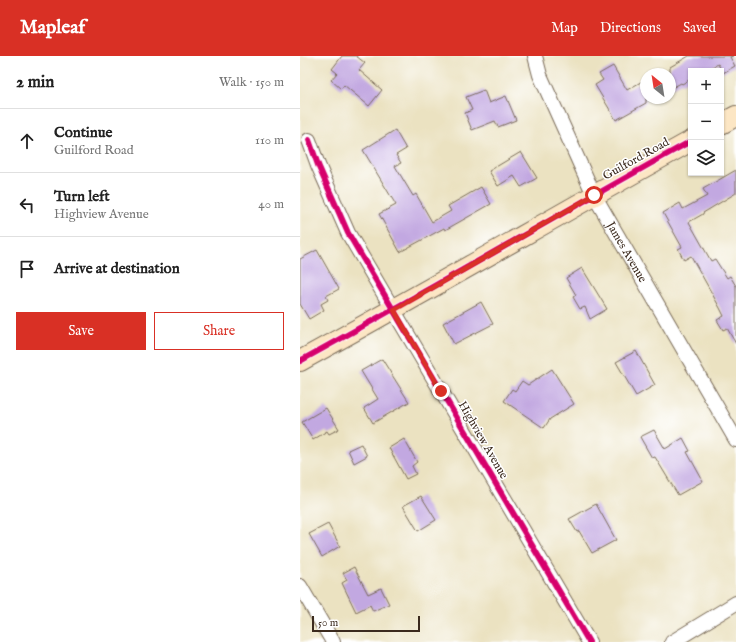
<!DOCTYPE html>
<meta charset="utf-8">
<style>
body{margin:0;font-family:"IM FELL English",serif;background:#f6f6f6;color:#222}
.controls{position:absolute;right:12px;top:12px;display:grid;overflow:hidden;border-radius:0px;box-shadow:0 1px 3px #0004}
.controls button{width:36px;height:36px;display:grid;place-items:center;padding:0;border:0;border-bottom:1px solid #e0e0e0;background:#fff;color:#222;font:20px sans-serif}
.compass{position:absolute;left:340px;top:12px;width:36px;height:36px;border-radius:50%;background:#fff;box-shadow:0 1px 3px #0004;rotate:330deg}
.scale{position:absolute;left:12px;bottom:10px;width:108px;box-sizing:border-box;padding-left:4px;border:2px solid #3b2a1e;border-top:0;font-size:11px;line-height:14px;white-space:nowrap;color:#3b2a1e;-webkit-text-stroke:3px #fff;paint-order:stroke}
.stop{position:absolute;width:12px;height:12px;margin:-9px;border:3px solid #d93025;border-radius:50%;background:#fff}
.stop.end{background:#d93025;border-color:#fff;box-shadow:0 1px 4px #0008}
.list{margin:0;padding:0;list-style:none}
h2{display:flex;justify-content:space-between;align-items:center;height:52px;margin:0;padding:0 16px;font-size:17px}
h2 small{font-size:13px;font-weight:400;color:#767676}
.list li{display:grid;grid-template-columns:26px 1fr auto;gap:12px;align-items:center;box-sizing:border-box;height:64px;padding:0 16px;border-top:1px solid #e0e0e0}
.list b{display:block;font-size:15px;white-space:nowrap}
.list p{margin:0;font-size:13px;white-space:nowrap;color:#767676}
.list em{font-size:13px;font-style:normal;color:#767676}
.actions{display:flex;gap:8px;padding:12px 16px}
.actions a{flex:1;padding:9px 0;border:1px solid #d93025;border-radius:0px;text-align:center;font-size:14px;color:#d93025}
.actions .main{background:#d93025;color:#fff}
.icon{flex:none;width:22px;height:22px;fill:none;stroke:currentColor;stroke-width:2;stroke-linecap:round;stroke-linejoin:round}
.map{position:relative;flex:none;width:436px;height:586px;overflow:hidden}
header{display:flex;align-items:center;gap:24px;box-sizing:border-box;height:56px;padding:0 20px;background:#d93025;color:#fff}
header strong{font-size:19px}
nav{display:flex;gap:22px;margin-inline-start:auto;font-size:14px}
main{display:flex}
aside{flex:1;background:#fff}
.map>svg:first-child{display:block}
.building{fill:#c2a8e1}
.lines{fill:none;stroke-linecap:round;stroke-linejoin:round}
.street-casing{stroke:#796a57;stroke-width:16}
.secondary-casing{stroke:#796a57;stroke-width:22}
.street{stroke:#fff;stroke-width:14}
.secondary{stroke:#fce6c4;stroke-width:20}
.cycleway-casing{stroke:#fff;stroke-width:8}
.cycleway{stroke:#d6006c;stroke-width:6}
.route{stroke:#d93025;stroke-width:5}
.labels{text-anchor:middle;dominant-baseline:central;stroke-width:3;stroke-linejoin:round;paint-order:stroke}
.street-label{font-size:12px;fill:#3b2a1e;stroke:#fff}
</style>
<header>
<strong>Mapleaf</strong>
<nav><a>Map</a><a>Directions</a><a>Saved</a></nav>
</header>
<main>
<aside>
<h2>2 min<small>Walk · 150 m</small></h2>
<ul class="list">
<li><svg class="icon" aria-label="ahead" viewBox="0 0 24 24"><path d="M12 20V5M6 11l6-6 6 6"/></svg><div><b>Continue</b><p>Guilford Road</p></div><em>110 m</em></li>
<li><svg class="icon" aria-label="left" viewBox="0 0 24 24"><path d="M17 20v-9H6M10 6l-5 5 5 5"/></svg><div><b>Turn left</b><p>Highview Avenue</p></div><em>40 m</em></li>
<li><svg class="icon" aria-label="arrive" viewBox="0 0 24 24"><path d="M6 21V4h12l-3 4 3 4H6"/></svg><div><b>Arrive at destination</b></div></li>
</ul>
<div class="actions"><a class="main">Save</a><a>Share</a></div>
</aside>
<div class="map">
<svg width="436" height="586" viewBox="0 0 436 586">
<rect width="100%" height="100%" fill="#fff"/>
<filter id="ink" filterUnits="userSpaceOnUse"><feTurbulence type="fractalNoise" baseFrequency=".025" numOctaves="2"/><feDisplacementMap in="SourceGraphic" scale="8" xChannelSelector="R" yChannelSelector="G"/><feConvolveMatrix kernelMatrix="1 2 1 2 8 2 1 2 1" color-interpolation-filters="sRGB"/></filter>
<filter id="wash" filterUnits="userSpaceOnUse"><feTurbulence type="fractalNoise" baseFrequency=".012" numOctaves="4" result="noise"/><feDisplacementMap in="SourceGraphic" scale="16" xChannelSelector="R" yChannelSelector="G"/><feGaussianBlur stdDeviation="0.9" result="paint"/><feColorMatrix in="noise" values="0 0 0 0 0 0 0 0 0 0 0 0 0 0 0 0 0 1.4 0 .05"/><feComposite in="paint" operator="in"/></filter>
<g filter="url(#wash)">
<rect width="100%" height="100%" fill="#ebe2c1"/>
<g id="blocks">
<g class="building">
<path d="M 42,0 L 56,0 L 65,7 L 59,14 L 82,34 L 69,50 L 44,29 L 41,33 L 31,24 L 37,17 L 32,13 Z"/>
<path d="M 389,0 L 433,0 L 430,1 L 435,10 L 423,17 L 418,8 L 405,15 L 391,15 L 391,23 L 382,28 L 381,27 L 370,33 L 370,11 Z"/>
<path d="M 313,10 L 327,34 L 346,23 L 346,47 L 316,64 L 295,29 L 303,24 L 299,18 Z"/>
<path d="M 184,34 L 189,47 L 206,40 L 216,64 L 198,71 L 195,65 L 172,74 L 165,57 L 172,54 L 166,41 Z"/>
<path d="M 95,74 L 106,93 L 96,99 L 101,107 L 95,110 L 113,140 L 116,138 L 132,166 L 151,155 L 148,150 L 181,131 L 191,148 L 145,174 L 144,172 L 100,196 L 79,158 L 96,149 L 63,94 Z"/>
<path d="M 221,96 L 237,122 L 221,131 L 214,120 L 198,130 L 189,115 Z"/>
<path d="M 436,114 L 436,137 L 403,157 L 403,158 L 389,166 L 411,205 L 415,203 L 427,222 L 430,220 L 436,230 L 436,288 L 427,272 L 423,274 L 417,264 L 424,260 L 420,252 L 391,200 L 384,204 L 378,193 L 382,191 L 363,157 L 380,147 L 383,153 L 407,140 L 403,133 Z"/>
<path d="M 17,194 L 39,233 L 26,240 L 28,244 L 21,248 L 24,254 L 9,263 L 0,248 L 0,203 Z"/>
<path d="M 282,212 L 307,253 L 290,263 L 285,251 L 280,253 L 273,241 L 276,239 L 266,222 Z"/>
<path d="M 181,246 L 193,268 L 154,288 L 143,267 Z"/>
<path d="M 336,295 L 355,329 L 336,340 L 316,306 Z"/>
<path d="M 82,303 L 109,346 L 73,367 L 64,352 L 78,343 L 61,315 Z"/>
<path d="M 252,313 L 274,348 L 250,363 L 244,372 L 204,345 L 212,333 L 215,335 L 222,325 L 228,329 Z"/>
<path d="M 26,352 L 39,373 L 29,378 L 27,375 L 13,384 L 2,366 Z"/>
<path d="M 354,374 L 365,393 L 383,382 L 390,395 L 387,396 L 403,425 L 378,439 L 355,401 L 352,402 L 340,381 Z"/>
<path d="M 104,383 L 117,406 L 112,410 L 116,418 L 106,423 L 89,392 Z"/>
<path d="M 61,388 L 67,400 L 54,407 L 48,394 Z"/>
<path d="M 121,440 L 136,464 L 118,475 L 103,450 Z"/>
<path d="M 296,448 L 316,484 L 292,497 L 279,475 L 277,476 L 269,463 Z"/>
<path d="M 28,468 L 40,490 L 22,501 L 9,478 Z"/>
<path d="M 54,511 L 68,538 L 81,532 L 89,548 L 73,555 L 70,549 L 56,556 L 42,527 L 47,524 L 43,517 Z"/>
</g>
</g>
</g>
<g filter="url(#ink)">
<use href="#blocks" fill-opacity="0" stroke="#796a57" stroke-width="1"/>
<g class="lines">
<g class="street-casing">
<g id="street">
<path id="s1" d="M 235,0 L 240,19 L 294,139 L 436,384"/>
<path d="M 9,84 L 18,109 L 48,177 L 289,586"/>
<path d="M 0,530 L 33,586"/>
<path d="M 372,586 L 436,547"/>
</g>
</g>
<g class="secondary-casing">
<g id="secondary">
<path d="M 421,68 L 436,60"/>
<path d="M 0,305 C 131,233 260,158 391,85"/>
</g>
</g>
<use href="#street" class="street"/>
<use href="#secondary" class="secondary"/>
<g class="cycleway-casing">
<g id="cycleway">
<path d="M 9,84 L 18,109 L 48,177 L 289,586"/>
<path d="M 0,305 C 131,233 260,158 391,85"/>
</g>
</g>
<use href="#cycleway" class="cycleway"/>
</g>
</g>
<g class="lines" filter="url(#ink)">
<path class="route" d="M 141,335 L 94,254 L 294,139"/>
</g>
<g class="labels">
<g class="street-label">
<text transform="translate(336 103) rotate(-29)">Guilford Road</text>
<text stroke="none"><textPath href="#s1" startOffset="217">James Avenue</textPath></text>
<text transform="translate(183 384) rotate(60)">Highview Avenue</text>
</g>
</g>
</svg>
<div class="controls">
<button>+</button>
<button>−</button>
<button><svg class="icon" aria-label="layers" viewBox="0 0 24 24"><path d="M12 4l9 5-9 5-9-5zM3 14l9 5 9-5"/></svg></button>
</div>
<svg class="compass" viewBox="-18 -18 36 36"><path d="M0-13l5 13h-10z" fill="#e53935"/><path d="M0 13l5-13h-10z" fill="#767676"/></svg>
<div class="scale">50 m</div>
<div class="stop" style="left:294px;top:139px"></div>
<div class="stop end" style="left:141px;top:335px"></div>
</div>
</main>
